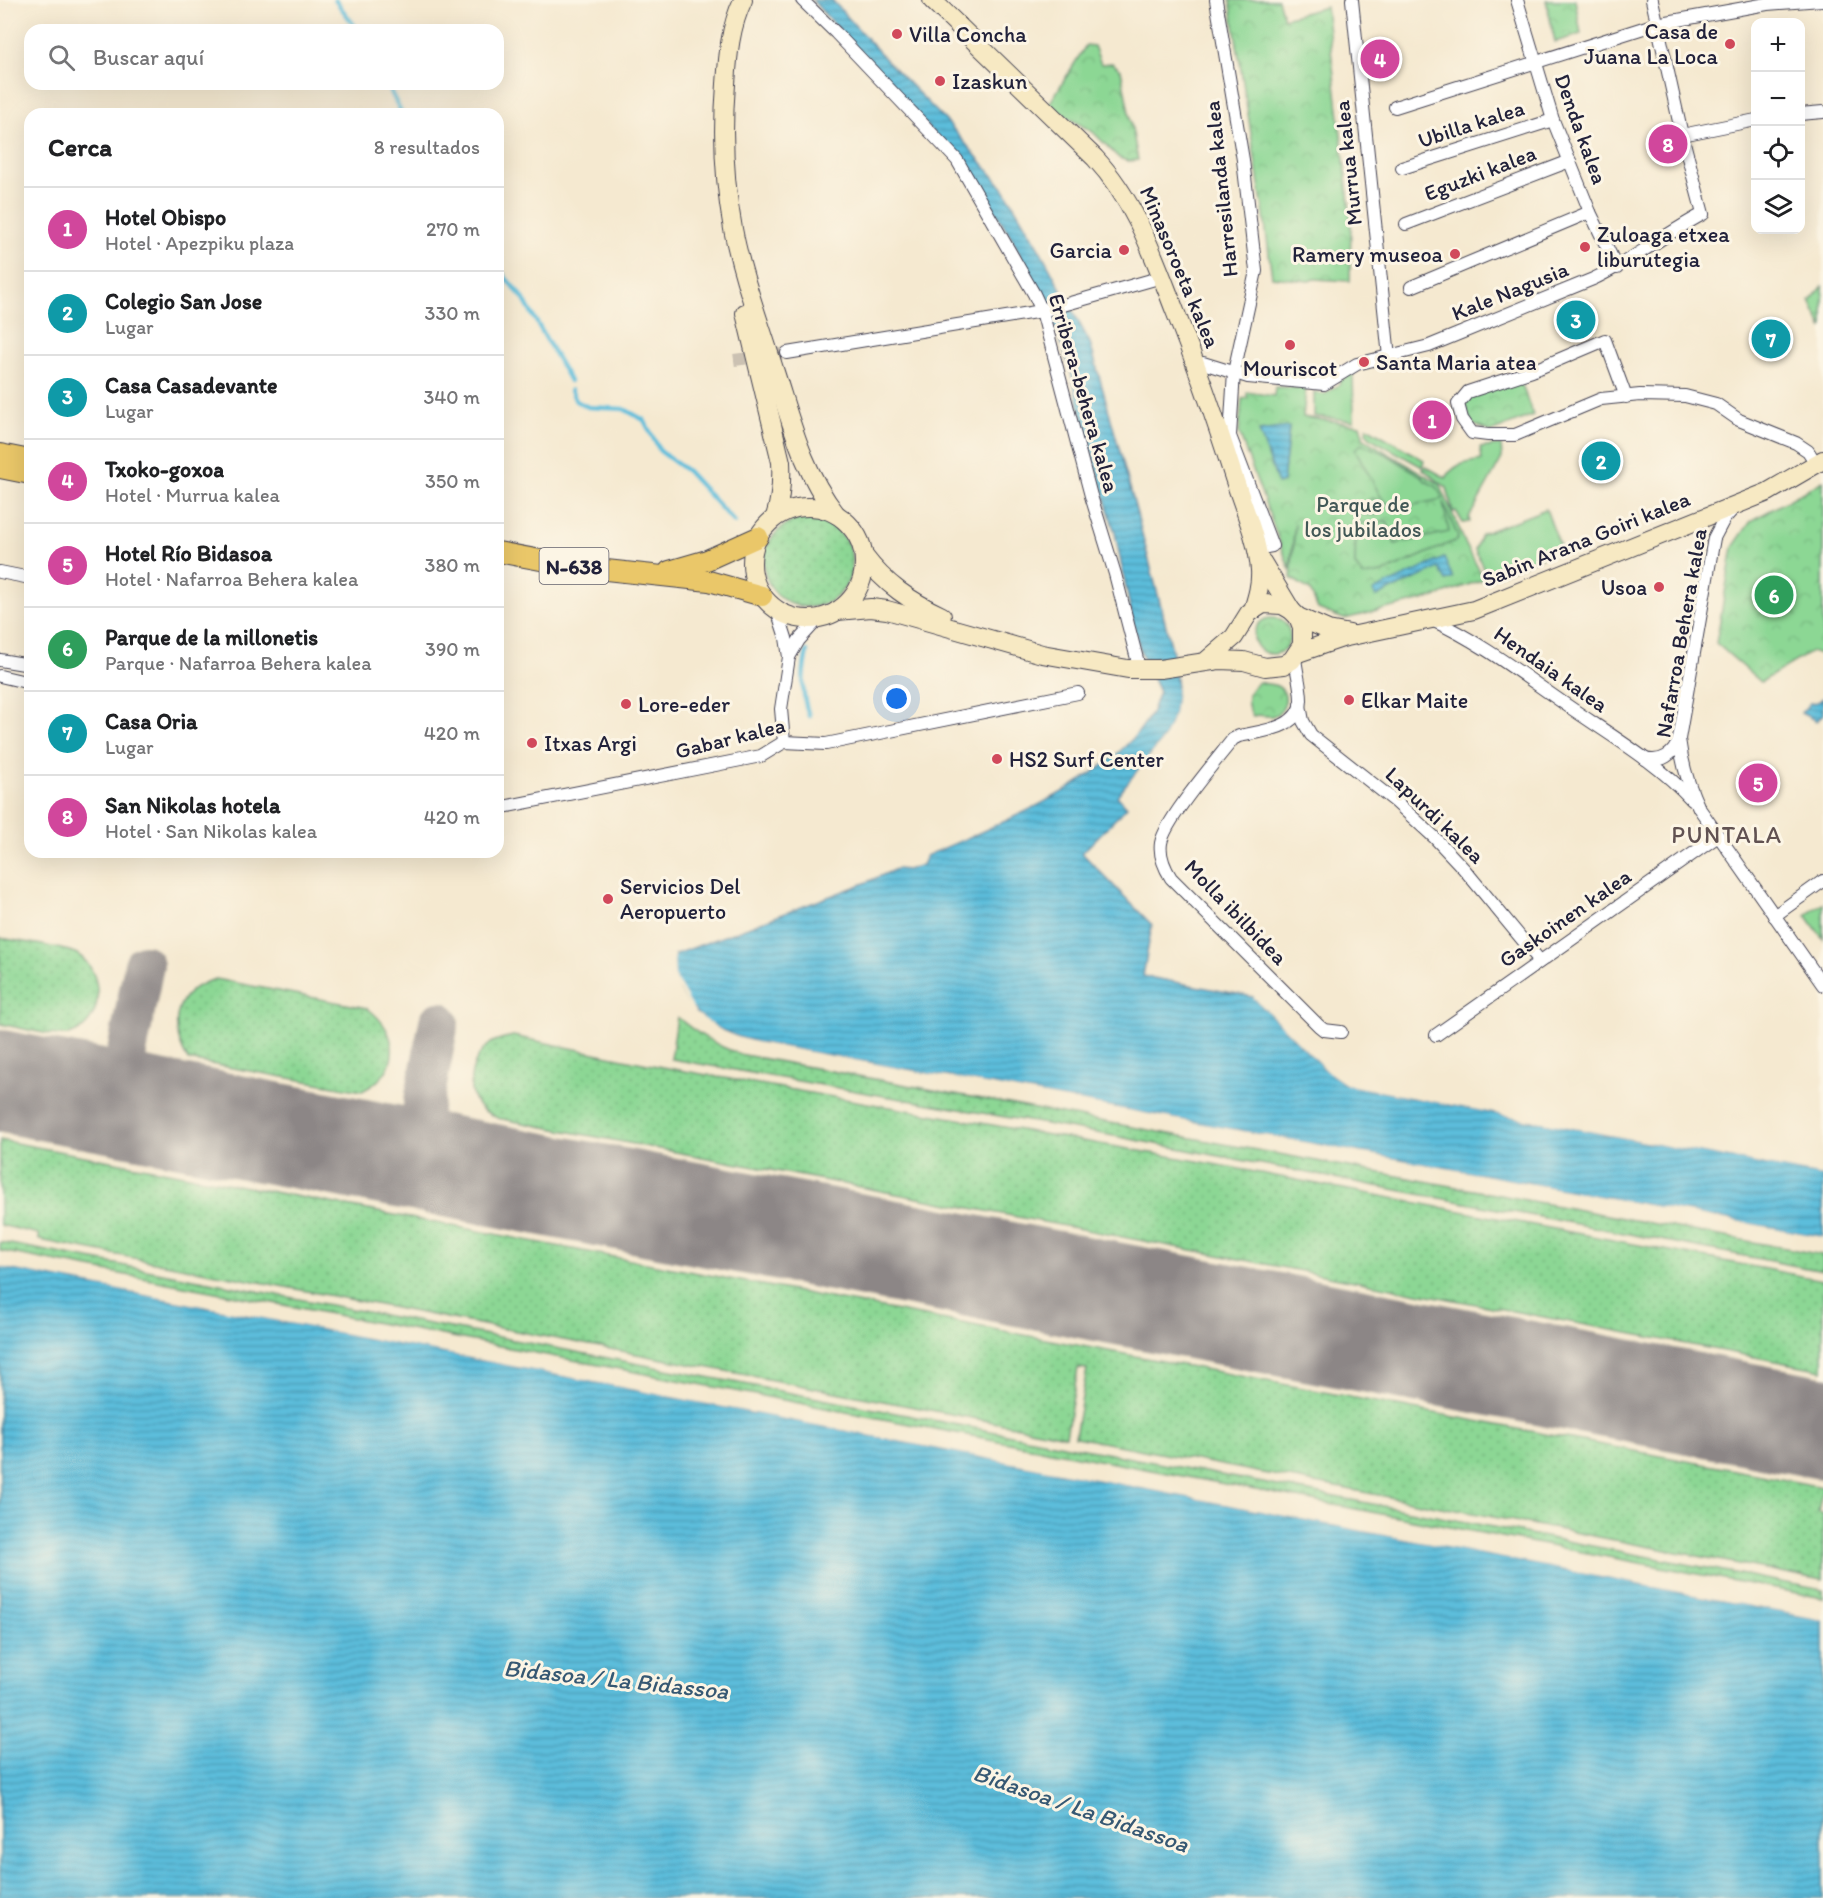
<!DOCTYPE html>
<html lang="es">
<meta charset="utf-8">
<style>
body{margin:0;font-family:Itim,sans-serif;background:#f2f2f2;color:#202124}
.controls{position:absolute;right:18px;top:18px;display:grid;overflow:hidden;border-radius:12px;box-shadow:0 6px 24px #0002}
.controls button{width:54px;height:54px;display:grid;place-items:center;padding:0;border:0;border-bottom:2px solid #e0e0e0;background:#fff;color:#202124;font:30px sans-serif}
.you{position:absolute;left:897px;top:699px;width:21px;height:21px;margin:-15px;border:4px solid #fff;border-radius:50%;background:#1a73e8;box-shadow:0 0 0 9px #1a73e833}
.badge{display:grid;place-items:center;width:39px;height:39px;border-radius:50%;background:#d1495b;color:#fff;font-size:20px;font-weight:700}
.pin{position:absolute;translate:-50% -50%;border:3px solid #fff;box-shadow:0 2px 6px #0006}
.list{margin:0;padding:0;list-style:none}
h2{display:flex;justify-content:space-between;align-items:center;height:78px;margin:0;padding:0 24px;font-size:26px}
h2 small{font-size:20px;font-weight:400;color:#757577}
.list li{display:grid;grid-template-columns:39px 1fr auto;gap:18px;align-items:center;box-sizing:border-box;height:84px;padding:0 24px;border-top:2px solid #e0e0e0}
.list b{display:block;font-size:22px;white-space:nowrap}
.list p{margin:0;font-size:20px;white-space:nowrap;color:#757577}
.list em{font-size:20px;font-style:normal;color:#757577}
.icon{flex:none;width:33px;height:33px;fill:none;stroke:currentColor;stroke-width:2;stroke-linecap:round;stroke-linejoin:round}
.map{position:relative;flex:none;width:1823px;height:1898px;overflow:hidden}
.search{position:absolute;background:#fff;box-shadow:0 6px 24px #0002;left:24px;top:24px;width:480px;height:66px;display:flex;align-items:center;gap:15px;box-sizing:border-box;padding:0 21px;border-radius:18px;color:#757577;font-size:22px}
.panel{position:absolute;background:#fff;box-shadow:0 6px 24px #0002;left:24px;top:108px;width:480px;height:750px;border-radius:18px}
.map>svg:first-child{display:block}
.grass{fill:url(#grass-dots);stroke:#577c68;stroke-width:1.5}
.park{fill:url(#park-crowns);stroke:#577c68;stroke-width:1.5;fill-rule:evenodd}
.garden{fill:#8cd794;stroke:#577c68;stroke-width:1.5}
.water{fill:url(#water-rules);stroke:#3f708b;stroke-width:1.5}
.pier{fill:#f5e9d0}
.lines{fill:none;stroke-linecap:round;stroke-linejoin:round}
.stream{stroke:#5cbddb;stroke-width:4.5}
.taxiway{stroke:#8c8686;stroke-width:40}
.runway{stroke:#8c8686;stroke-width:102}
.street-tunnel{stroke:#cbc1b2;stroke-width:12;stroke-dasharray:12 6;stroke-linecap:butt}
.street-casing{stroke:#424051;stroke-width:14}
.secondary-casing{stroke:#424051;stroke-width:20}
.primary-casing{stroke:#424051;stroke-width:22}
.street{stroke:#fff;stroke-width:12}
.secondary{stroke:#f7e9c3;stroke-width:18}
.primary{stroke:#eac769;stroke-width:20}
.poi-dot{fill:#d1495b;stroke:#fcf5e5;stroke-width:2}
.labels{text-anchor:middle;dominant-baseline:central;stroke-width:6;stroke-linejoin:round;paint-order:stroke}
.shield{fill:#fcf5e5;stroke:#63616e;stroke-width:1.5}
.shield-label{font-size:21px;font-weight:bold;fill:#22223b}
.poi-label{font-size:22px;fill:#22223b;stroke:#fcf5e5;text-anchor:start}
.street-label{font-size:22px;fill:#22223b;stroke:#fcf5e5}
.park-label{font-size:22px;fill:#425856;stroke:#fcf5e5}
.neighbourhood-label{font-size:24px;letter-spacing:1.5px;fill:#615252;stroke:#fcf5e5}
.water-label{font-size:24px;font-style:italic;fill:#365873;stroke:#fcf5e5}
</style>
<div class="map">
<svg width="1823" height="1898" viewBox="0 0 1823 1898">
<defs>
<pattern id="grass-dots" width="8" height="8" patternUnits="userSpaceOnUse" patternTransform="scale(1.5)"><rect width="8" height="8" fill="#8cd794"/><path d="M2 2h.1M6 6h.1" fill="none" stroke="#78b880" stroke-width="1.8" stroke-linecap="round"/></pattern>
<pattern id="park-crowns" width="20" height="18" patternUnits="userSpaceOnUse" patternTransform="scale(1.5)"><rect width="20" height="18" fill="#8cd794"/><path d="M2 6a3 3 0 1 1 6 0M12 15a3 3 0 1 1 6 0" fill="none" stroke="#78b880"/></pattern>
<pattern id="water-rules" width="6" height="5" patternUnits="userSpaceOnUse" patternTransform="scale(1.5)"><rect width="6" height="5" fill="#5cbddb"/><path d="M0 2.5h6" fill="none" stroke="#4c99b3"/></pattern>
</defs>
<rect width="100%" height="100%" fill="#fcf5e5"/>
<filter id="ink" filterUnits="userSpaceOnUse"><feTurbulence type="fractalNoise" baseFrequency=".0167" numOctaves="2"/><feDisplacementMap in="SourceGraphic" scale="12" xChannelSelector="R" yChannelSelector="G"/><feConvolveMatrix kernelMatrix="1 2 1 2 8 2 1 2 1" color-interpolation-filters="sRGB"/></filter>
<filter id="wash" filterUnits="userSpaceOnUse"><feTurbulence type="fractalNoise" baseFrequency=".008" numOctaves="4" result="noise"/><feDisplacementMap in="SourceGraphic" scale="24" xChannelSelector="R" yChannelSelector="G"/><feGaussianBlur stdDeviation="1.35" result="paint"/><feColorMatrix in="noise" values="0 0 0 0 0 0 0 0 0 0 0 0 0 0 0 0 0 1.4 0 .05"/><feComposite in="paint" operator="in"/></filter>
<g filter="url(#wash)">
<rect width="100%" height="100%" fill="#f5e9d0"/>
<g class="grass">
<circle cx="808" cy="563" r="44"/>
<path d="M 0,938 C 16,941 66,947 77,954 C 106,972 105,1026 68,1035 C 57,1038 14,1026 0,1024 Z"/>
<path d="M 216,979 L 367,1008 C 401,1033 402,1072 362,1091 L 188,1060 C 168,1025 173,990 216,979 Z"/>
<path d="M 677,1017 C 697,1034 715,1045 739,1054 L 1823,1255 L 1823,1271 L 1114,1136 L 671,1059 Z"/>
<path d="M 513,1036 L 662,1067 L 1197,1161 L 1823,1280 L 1823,1370 L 497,1118 C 491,1114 482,1111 478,1105 C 463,1087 473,1055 491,1043 C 497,1039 506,1038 513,1036 Z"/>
<path d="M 0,1140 L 1823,1487 L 1818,1512 L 1823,1514 L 1823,1580 L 1075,1437 L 1087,1369 L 1078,1368 L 1066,1436 L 39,1240 L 39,1234 L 0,1225 Z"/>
<path d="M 0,1242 L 1823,1590 L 1823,1598 L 0,1251 Z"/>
</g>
<g class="park">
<path d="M 1230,0 L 1278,0 L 1284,18 L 1326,7 L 1351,220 L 1350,281 L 1314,279 L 1309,281 L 1272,277 L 1264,216 Z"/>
<path d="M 1546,0 L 1575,0 L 1581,34 L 1555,42 Z"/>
<path d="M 1086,45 L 1094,46 L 1101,64 L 1112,63 L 1121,70 L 1138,160 L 1128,161 L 1119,158 L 1093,132 L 1048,106 Z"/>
<path d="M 1823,286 L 1823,329 L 1810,301 Z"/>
<path d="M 1519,377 L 1533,415 L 1491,432 L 1472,424 L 1464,403 L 1472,393 Z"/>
<path d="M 1275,387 L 1306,388 L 1303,417 L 1360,425 L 1364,439 L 1440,484 L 1466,545 L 1484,579 L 1432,598 L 1344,619 L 1318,609 L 1310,590 L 1291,578 L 1295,523 L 1290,570 L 1239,433 L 1242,399 L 1247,398 L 1247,392 L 1274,396 ZM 1289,428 L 1283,482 L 1259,431 Z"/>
<path d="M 1823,481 L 1823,656 L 1811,652 L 1761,682 L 1716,643 L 1733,547 L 1751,521 Z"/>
<circle cx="1272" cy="636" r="18"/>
<path d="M 1259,682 C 1264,684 1273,684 1277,686 C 1291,693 1286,713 1272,716 C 1266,717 1260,714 1253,716 C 1244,703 1246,691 1259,682 Z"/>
</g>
<g class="garden">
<path d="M 1353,372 L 1354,421 L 1314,416 L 1314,393 L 1325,394 L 1340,384 L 1339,381 Z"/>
<path d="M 1367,427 L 1424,460 L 1422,467 L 1372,439 L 1366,433 Z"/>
<path d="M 1362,444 L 1386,454 L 1423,477 L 1425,481 L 1437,487 L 1443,499 L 1393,509 L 1381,497 L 1355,449 Z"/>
<path d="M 1501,445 L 1502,458 L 1469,518 L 1470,522 L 1463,523 L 1456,511 L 1453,512 L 1447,488 L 1423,469 L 1425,466 L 1446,478 C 1455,463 1465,463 1482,460 L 1480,448 Z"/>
<path d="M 1372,498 L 1377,500 L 1381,506 L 1377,515 L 1359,514 L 1363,504 Z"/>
<path d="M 1443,502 L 1458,537 L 1457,540 L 1382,573 L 1363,576 L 1355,565 L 1356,524 L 1387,521 L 1395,544 L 1449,532 Z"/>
<path d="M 1546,509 L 1561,549 L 1488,579 L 1475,550 L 1481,534 Z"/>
<path d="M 1823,903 L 1823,939 L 1806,915 Z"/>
</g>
<g class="water">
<path d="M 812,0 L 832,0 L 890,64 L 949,124 L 1004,189 L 1039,248 L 1090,343 L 1132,495 L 1173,653 L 1177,688 L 1174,714 L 1164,738 L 1117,796 L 1127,807 L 1082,853 L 1152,925 L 1143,976 L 1253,997 L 1328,1072 L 1347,1085 L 1823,1176 L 1823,1237 L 756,1042 C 719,1032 689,1018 675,978 C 673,971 674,962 674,955 L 865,883 L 896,869 L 908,870 L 922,865 L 926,856 C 993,826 1115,781 1151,713 C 1154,707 1156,699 1159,692 L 1142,655 L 1135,632 L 1115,533 L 1084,428 L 1071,372 L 1056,330 L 1012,238 L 973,176 Z"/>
<path d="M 1289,427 L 1283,482 L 1278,484 L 1259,431 Z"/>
<path d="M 1444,558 L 1453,578 L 1446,581 L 1439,568 L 1376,597 L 1373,591 Z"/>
<path d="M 1823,698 L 1823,714 L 1817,721 L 1801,713 L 1810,703 L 1818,702 Z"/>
<path d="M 0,1267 L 1823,1620 L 1823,1898 L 0,1898 Z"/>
</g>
<g class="pier">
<path d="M 1180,687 L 1177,714 L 1166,740 L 1128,786 L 1117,797 L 1164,738 L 1174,714 L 1177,688 Z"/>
<path d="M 671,953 L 674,955 L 675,977 L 696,1013 L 728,1035 L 756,1042 L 1823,1237 L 1823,1240 L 755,1045 L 727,1037 L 694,1015 L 672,978 Z"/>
<path d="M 1253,997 L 1258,997 L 1330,1070 L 1348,1082 L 1823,1173 L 1823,1176 L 1347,1085 L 1328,1072 Z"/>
<path d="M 1,1264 L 1823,1617 L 1823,1620 L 0,1267 Z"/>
</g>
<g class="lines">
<g class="stream">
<path d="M 335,0 L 358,30"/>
<path d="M 387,84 L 402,114"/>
<path d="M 498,266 L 504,276 L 523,298 L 570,381"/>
<path d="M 571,390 L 576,401 L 588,407 L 624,409 L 644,420 L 660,451 L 687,471 L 734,522"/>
<path d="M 807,651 C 802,675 801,693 809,716"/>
</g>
<g class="taxiway">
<path d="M 125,1062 C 127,1092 138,1102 165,1112"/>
<path d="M 66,1094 C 95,1095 113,1090 125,1062 L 144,965"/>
<path d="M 421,1117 C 421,1146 435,1161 462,1169"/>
<path d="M 363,1150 C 393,1154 409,1144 421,1117 L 439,1022"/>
</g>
<path class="runway" d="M 0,1081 L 1823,1428"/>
</g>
</g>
<g filter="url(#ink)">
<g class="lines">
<path class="street-tunnel" d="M 734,360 L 787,353"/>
<g class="street-casing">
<g id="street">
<path d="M 802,0 L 836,33 L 957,160 L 1034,294 L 1042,311 L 1091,496 L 1115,574 L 1137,659"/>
<path d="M 1216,0 L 1243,160 L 1256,271 L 1234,372 L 1230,436 L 1272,546 L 1256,549"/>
<path d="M 1352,0 L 1389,357"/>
<path d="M 1517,0 L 1553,120 L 1590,212 L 1617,268"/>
<path d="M 1395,107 L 1656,24 L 1767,4 L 1822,0"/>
<path d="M 1800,114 L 1823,112"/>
<path d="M 1682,135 L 1756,120"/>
<path d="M 1402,168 L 1553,120"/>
<path d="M 1406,224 L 1570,161"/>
<path d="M 1411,287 L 1590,212"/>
<path d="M 787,353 L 1042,311 L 1162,277"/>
<path d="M 1196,365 L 1203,363 L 1248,377 L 1324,384 L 1357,364 L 1429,346 L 1593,279 C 1632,261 1665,234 1703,214 L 1682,135 L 1652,0"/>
<path d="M 1626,397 L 1605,340 L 1532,371 L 1468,392 L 1458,404 L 1462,419 L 1472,433 L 1488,435 L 1515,435 L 1601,399 L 1640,395 L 1685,396 L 1716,404 L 1739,420 L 1796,443 L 1808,451 L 1817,465"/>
<path d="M 1735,507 L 1724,519 L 1714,538 L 1679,739 C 1682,763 1688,785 1699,808 L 1823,985"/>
<path d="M 0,572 L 30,578"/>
<path d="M 777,610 L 786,638 L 789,657 L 781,709 L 784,742"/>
<path d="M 1432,620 C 1481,642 1524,676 1568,706 C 1610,735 1657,762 1692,800"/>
<path d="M 789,657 L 799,640 L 819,618"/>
<path d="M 1295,657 C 1296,671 1301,686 1301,700 C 1300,729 1261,731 1239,736 L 1233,739 C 1216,761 1165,820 1161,843 C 1159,856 1164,867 1171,878 L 1319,1026 L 1324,1030 L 1341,1032"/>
<path d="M 0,660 L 30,665"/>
<path d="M 0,676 L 30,683"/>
<path d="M 1300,705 L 1303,721 L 1311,735 L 1396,802 L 1434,837 L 1464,869 L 1540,961"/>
<path d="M 1645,759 C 1661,763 1674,755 1679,739"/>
<path d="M 498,808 L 761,756 L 784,742 L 826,744 L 1078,693"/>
<path d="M 1774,916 L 1823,881"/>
<path d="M 1436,1035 L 1718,836"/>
</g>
</g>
<g class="secondary-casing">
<g id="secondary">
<path d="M 743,0 C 730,27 728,55 726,84 C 722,133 724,181 733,229 C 742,277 760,323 774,369 C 791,421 802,470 836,514"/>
<path d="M 932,0 L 1095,158 C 1135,201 1154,257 1175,311 C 1197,366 1216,421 1234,478 C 1243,506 1258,541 1260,570 C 1261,584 1257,597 1253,610"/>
<path d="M 745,313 L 781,462 C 782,481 781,498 775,517"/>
<circle cx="808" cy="563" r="56"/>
<path d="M 864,556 C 885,584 910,601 942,616"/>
<path d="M 1262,562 L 1291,610"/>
<path d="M 837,611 L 871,608 L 887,610 L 1042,654 L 1128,669 L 1160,669 L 1219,660 L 1244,661 L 1265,667 L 1284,665 L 1292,660 L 1302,645 L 1302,627 L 1298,617 L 1291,610 L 1282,605 L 1263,604 L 1249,613 L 1234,637 L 1206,661"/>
<path d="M 1298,617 L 1328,630 L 1350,634"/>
<path d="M 1298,653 L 1342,638 L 1474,610 L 1768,492 L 1823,460"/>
</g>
</g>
<g class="primary-casing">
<g id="primary">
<path d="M 0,454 L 30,460"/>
<path d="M 0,468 L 30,474"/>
<path d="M 498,552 L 578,567 L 709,581 L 762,596"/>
<path d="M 669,571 L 707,560 L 758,537"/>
</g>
</g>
<use href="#street" class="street"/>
<use href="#secondary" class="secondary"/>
<use href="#primary" class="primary"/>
</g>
</g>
<g class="poi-dot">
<circle cx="897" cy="34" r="6"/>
<circle cx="1730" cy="44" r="6"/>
<circle cx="940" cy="81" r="6"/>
<circle cx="1585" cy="247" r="6"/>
<circle cx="1124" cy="250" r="6"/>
<circle cx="1455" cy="254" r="6"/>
<circle cx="1290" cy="345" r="6"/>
<circle cx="1364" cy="362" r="6"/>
<circle cx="1659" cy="587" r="6"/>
<circle cx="1349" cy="700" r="6"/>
<circle cx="626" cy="704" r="6"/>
<circle cx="532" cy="743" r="6"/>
<circle cx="997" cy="759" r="6"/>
<circle cx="608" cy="899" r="6"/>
</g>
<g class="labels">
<rect class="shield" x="539.5" y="548" width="69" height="36" rx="4.5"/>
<g class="shield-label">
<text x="574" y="566">N-638</text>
</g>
<g class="poi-label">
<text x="1718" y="31" text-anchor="end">Casa de<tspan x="1718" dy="25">Juana La Loca</tspan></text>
<text x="909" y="34">Villa Concha</text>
<text x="952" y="81">Izaskun</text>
<text x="1597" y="234">Zuloaga etxea<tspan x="1597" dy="25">liburutegia</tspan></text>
<text x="1112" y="250" text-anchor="end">Garcia</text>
<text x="1443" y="254" text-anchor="end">Ramery museoa</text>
<text x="1376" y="362">Santa Maria atea</text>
<text x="1290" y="368" text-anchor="middle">Mouriscot</text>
<text x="1647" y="587" text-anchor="end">Usoa</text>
<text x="1361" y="700">Elkar Maite</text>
<text x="638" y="704">Lore-eder</text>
<text x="544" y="743">Itxas Argi</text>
<text x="1009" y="759">HS2 Surf Center</text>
<text x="620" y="886">Servicios Del<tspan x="620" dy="25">Aeropuerto</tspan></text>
</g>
<g class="street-label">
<text transform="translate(1471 124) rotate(-18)">Ubilla kalea</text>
<text transform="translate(1581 129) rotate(70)">Denda kalea</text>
<text transform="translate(1348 163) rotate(-96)">Murrua kalea</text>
<text transform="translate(1480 173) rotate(-21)">Eguzki kalea</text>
<text transform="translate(1221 189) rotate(-96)">Harresilanda kalea</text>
<text transform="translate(1180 267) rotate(67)">Minasoroeta kalea</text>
<text transform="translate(1510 291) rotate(-22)">Kale Nagusia</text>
<text transform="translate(1084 393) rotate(74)">Erribera-behera kalea</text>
<text transform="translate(1586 539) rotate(-22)">Sabin Arana Goiri kalea</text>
<text transform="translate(1681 633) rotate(-80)">Nafarroa Behera kalea</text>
<text transform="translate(1551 669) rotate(35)">Hendaia kalea</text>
<text transform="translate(730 738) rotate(-14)">Gabar kalea</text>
<text transform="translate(1435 815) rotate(44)">Lapurdi kalea</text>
<text transform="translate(1236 912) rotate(46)">Molla ibilbidea</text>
<text transform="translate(1565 918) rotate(-35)">Gaskoinen kalea</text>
</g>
<g class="park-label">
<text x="1363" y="504">Parque de<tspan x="1363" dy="25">los jubilados</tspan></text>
</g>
<g class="neighbourhood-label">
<text x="1727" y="834">PUNTALA</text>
</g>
<g class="water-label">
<text transform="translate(616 1679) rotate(6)">Bidasoa / La Bidassoa</text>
<text transform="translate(1081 1808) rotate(19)">Bidasoa / La Bidassoa</text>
</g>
</g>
</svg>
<div class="controls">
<button>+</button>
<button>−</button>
<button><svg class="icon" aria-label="locate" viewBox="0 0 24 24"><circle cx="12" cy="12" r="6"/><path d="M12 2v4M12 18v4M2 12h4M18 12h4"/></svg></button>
<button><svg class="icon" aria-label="layers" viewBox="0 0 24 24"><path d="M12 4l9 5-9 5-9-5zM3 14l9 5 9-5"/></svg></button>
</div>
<div class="you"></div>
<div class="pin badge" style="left:1432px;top:420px;background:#d1479c">1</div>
<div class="pin badge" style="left:1601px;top:461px;background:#0f9aa8">2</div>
<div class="pin badge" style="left:1576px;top:320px;background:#0f9aa8">3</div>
<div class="pin badge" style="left:1380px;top:59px;background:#d1479c">4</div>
<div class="pin badge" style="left:1758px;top:783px;background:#d1479c">5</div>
<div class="pin badge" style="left:1774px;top:595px;background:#2e9e5b">6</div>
<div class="pin badge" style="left:1771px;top:339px;background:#0f9aa8">7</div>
<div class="pin badge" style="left:1668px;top:144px;background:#d1479c">8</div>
<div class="search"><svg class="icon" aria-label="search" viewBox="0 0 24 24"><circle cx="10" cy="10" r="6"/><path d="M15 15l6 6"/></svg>Buscar aquí</div>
<section class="panel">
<h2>Cerca<small>8 resultados</small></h2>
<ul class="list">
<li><span class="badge" style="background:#d1479c">1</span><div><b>Hotel Obispo</b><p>Hotel · Apezpiku plaza</p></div><em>270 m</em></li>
<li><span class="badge" style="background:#0f9aa8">2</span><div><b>Colegio San Jose</b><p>Lugar</p></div><em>330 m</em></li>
<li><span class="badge" style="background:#0f9aa8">3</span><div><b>Casa Casadevante</b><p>Lugar</p></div><em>340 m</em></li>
<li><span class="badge" style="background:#d1479c">4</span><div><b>Txoko-goxoa</b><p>Hotel · Murrua kalea</p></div><em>350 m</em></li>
<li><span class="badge" style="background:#d1479c">5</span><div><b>Hotel Río Bidasoa</b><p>Hotel · Nafarroa Behera kalea</p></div><em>380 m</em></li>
<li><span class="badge" style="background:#2e9e5b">6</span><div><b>Parque de la millonetis</b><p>Parque · Nafarroa Behera kalea</p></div><em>390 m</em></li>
<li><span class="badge" style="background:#0f9aa8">7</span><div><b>Casa Oria</b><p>Lugar</p></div><em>420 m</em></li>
<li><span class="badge" style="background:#d1479c">8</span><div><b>San Nikolas hotela</b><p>Hotel · San Nikolas kalea</p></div><em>420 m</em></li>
</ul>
</section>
</div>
